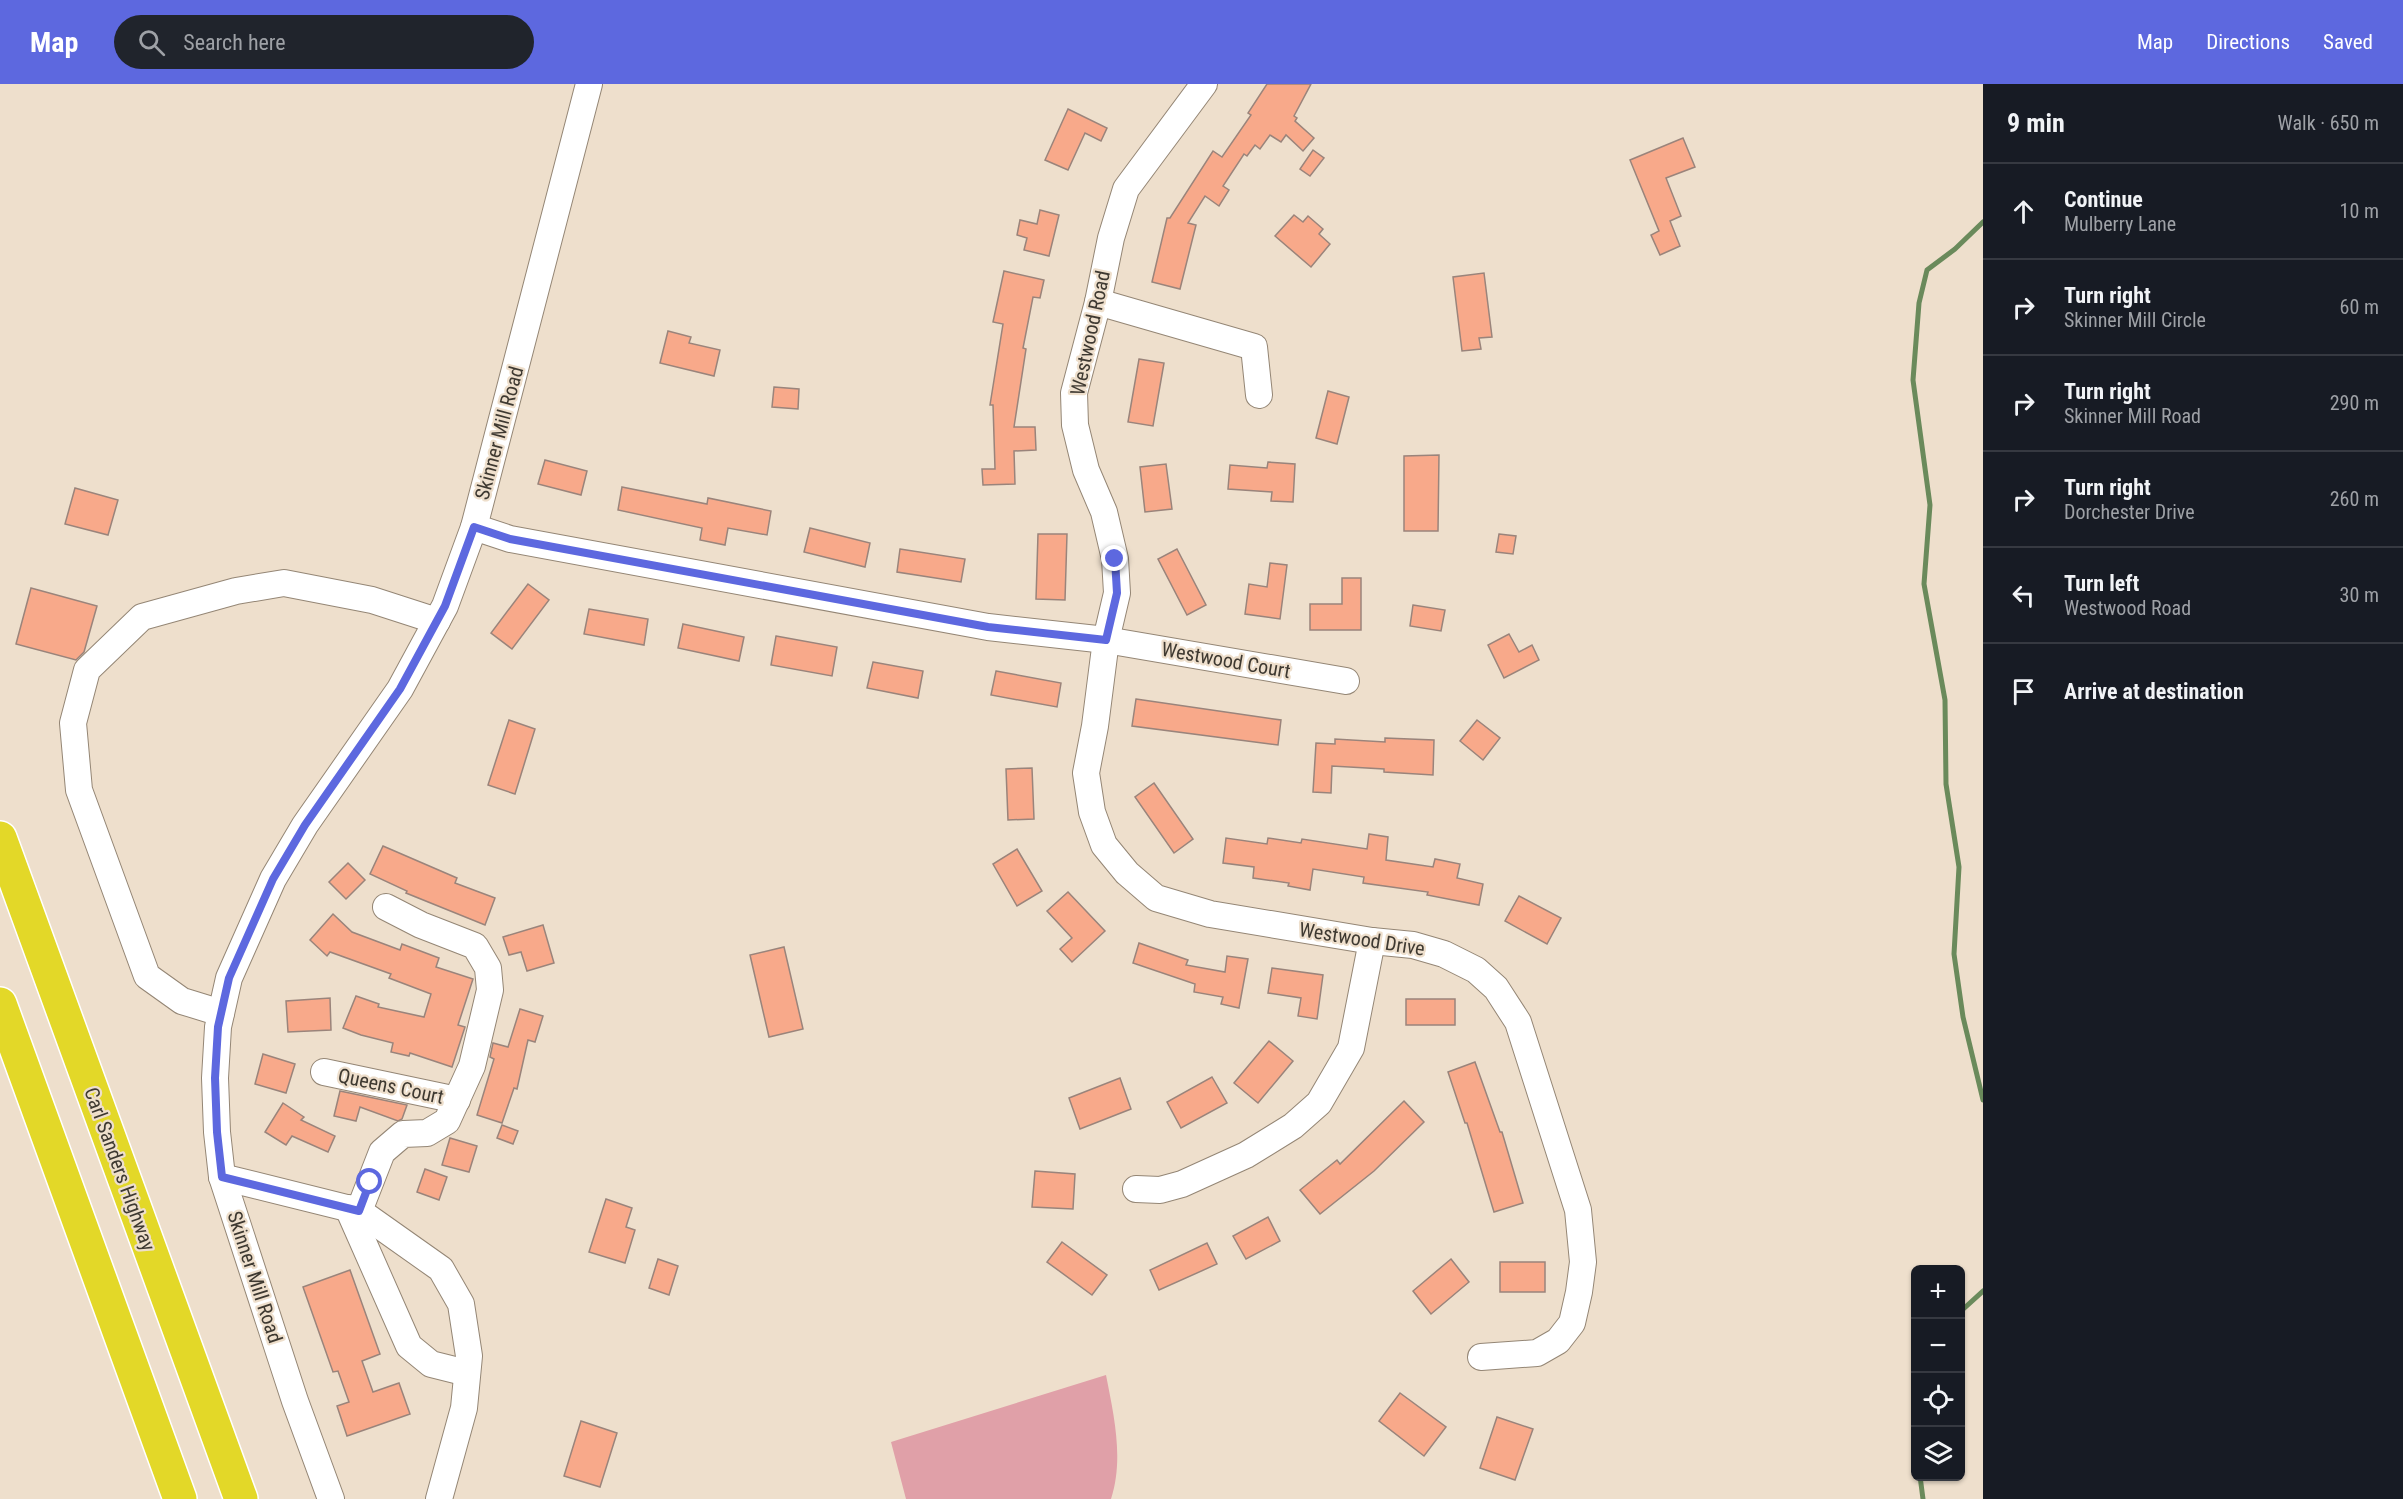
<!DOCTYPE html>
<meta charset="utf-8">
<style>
body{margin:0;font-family:"Roboto Condensed",sans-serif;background:#20242c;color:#f1f3f6}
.controls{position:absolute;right:18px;bottom:18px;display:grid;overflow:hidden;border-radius:9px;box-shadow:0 2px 4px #0004}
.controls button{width:54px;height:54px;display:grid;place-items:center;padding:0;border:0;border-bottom:2px solid #363941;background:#171b24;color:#f1f3f6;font:30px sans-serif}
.stop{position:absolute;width:18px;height:18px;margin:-14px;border:4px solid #5d68df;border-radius:50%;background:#fff}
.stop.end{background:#5d68df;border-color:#fff;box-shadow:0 2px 6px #0008}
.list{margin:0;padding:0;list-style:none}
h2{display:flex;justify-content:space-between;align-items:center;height:78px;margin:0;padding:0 24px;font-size:26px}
h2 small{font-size:20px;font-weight:400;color:#9ea1a6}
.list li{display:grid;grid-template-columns:39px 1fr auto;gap:18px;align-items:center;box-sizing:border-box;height:96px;padding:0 24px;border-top:2px solid #363941}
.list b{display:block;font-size:22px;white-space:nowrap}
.list p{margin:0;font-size:20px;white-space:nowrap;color:#9ea1a6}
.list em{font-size:20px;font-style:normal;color:#9ea1a6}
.icon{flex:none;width:33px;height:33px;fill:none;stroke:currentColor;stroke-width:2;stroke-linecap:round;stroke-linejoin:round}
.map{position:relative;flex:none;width:1983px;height:1415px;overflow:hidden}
header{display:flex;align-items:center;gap:36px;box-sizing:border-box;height:84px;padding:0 30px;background:#5d68df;color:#fff}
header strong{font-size:28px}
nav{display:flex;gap:33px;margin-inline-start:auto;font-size:21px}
.search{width:420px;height:54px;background:#20242c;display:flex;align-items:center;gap:15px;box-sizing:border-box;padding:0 21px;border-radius:33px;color:#9ea1a6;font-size:22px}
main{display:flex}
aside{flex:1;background:#171b24}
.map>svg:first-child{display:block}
.green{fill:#e0a0a8}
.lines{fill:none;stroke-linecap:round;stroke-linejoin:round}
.stream{stroke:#6a8a5b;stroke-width:5}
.building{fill:#f8a98a;stroke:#9a847b;stroke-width:1.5}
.minor-casing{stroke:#948675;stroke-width:28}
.highway-casing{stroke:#fff;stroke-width:36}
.minor{stroke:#fff;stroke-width:26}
.highway{stroke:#e3d828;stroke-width:33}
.route{stroke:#5d68df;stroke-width:8}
.labels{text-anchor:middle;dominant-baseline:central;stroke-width:4.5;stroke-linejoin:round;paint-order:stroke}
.street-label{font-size:20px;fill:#3e3931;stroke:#eedfcc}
</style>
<header>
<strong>Map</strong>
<div class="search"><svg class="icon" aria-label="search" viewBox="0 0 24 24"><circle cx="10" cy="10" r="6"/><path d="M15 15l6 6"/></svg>Search here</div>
<nav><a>Map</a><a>Directions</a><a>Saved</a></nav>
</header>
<main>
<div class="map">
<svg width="1983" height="1415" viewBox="0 0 1983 1415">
<rect width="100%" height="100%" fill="#eedfcc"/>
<path class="green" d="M 1106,1291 C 1114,1332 1124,1375 1111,1415 L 906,1415 L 891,1358 Z"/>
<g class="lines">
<g class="stream">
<path d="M 1983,138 L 1955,165 L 1927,186 L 1919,219 L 1913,296 L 1930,421 L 1924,500 L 1945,616 L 1946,700 L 1959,783 L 1954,870 L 1963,933 L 1983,1016"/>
<path d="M 1960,1228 L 1983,1207"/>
<path d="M 1916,1296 L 1916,1313"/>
<path d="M 1920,1392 L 1923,1415"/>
</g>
</g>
<g class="building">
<path d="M 1267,0 L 1311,0 L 1294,32 L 1297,34 L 1295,37 L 1314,54 L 1303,67 L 1286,51 L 1281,58 L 1270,51 L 1260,65 L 1255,61 L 1247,72 L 1244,70 L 1223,102 L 1229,106 L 1219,122 L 1205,112 L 1188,139 L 1196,141 L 1180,205 L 1152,198 L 1167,134 L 1170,134 L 1213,67 L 1222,73 L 1251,31 L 1248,29 Z"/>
<path d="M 1068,25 L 1107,44 L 1101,57 L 1085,49 L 1068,86 L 1045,76 Z"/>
<path d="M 1683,54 L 1695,83 L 1666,94 L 1681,132 L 1670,137 L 1680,162 L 1660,171 L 1651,151 L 1659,147 L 1630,76 Z"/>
<path d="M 1313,66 L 1324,74 L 1310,92 L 1300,85 Z"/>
<path d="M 1040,126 L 1059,131 L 1049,172 L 1024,166 L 1027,154 L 1017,151 L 1020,136 L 1037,140 Z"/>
<path d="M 1294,131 L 1303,138 L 1308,132 L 1323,145 L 1319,150 L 1330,160 L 1311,183 L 1275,152 Z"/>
<path d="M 1004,187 L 1044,196 L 1040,214 L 1033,213 L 1023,264 L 1026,265 L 1014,343 L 1035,343 L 1036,366 L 1014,367 L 1015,400 L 983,401 L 982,385 L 995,385 L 993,321 L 990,321 L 1003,240 L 993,238 Z"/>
<path d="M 1484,189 L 1492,253 L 1479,254 L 1481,265 L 1462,267 L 1453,193 Z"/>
<path d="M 668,247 L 691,253 L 689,259 L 720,266 L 714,292 L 660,279 Z"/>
<path d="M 1139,275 L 1164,279 L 1153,342 L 1128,338 Z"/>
<path d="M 774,303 L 799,305 L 798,325 L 772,323 Z"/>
<path d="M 1328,307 L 1349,313 L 1337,360 L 1316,354 Z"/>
<path d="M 1439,371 L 1438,447 L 1404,447 L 1404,372 Z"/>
<path d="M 545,376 L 587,387 L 581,411 L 538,400 Z"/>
<path d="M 1268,378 L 1295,380 L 1293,418 L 1271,417 L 1272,408 L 1228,405 L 1230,381 L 1267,384 Z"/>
<path d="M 1166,380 L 1172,425 L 1145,428 L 1140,383 Z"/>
<path d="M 622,403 L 707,420 L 708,414 L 771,427 L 767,451 L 728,444 L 725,461 L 700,456 L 702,444 L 618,426 Z"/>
<path d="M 75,404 L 118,416 L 108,451 L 65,440 Z"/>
<path d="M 810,444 L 870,459 L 865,483 L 804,468 Z"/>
<path d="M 1038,450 L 1067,450 L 1065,516 L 1036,515 Z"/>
<path d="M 1499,450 L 1516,452 L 1513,470 L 1496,468 Z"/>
<path d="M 900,465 L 965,475 L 961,498 L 897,488 Z"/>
<path d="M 1177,465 L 1206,521 L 1187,531 L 1158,475 Z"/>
<path d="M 1270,479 L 1287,481 L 1280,535 L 1245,530 L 1249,500 L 1267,503 Z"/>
<path d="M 1342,494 L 1361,494 L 1361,546 L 1310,546 L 1310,520 L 1342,520 Z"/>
<path d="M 528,500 L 549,516 L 512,565 L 491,549 Z"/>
<path d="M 31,504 L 97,522 L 84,568 L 76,576 L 16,560 Z"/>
<path d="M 1413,521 L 1445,526 L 1441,547 L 1410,542 Z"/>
<path d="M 589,525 L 648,535 L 644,561 L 584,550 Z"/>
<path d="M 683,540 L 744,553 L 739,577 L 678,564 Z"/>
<path d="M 1509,550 L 1519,568 L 1532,561 L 1539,576 L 1504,594 L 1488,561 Z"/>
<path d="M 776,552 L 837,563 L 832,592 L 771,581 Z"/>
<path d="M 873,578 L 923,587 L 918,614 L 867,604 Z"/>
<path d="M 996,587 L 1061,599 L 1057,623 L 991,611 Z"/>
<path d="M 1136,615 L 1281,636 L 1278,661 L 1132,642 Z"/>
<path d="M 509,636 L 535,645 L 515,710 L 488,701 Z"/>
<path d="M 1477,636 L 1500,654 L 1483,676 L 1460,657 Z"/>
<path d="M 1385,654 L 1434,656 L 1433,691 L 1384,688 L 1384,685 L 1332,682 L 1331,709 L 1313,708 L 1316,659 L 1335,660 L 1335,655 L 1385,658 Z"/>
<path d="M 1032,684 L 1034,735 L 1008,736 L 1006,685 Z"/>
<path d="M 1154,699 L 1193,755 L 1174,769 L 1135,713 Z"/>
<path d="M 1369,750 L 1388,753 L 1386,776 L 1433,783 L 1435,775 L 1460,780 L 1457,794 L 1483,800 L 1479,821 L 1427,811 L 1428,808 L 1363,799 L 1364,793 L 1313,785 L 1310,806 L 1288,802 L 1289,799 L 1253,794 L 1254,783 L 1223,779 L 1226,754 L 1267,760 L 1268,754 L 1301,759 L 1302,755 L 1367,765 Z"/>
<path d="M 383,762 L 457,794 L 455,799 L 495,814 L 485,841 L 406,809 L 407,807 L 370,790 Z"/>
<path d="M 1017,765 L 1042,807 L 1017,822 L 993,780 Z"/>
<path d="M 348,779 L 365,796 L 346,815 L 329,798 Z"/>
<path d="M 1068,808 L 1105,847 L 1072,878 L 1060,865 L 1072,854 L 1047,827 Z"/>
<path d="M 1519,812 L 1561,834 L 1547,860 L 1505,837 Z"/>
<path d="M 333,830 L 352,848 L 400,866 L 402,860 L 439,874 L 436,883 L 473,895 L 458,941 L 465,943 L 452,983 L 410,969 L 409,972 L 391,968 L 393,959 L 361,951 L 343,944 L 356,912 L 379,920 L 378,923 L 424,933 L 431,910 L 389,894 L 391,890 L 330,868 L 327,872 L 310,856 Z"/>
<path d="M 543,841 L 554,879 L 527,887 L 521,868 L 509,871 L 503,853 Z"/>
<path d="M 1139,859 L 1188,876 L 1186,881 L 1225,888 L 1227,872 L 1248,875 L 1239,924 L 1221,920 L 1223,913 L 1194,908 L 1195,900 L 1133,879 Z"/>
<path d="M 784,863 L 803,945 L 769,953 L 750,871 Z"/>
<path d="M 1272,884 L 1323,891 L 1317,935 L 1298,932 L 1301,914 L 1268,909 Z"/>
<path d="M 330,914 L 331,946 L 288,948 L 286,917 Z"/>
<rect x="1406" y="915" width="49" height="26"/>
<path d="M 520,925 L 543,932 L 535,958 L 528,956 L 517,1005 L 514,1004 L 502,1039 L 477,1031 L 494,975 L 490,973 L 493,959 L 508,963 Z"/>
<path d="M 1269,957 L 1293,977 L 1258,1019 L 1234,999 Z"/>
<path d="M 263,970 L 295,980 L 286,1009 L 255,1000 Z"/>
<path d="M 1475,978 L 1500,1048 L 1502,1048 L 1523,1119 L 1494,1128 L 1467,1039 L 1465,1039 L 1448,988 Z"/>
<path d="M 1212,993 L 1227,1019 L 1181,1044 L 1167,1018 Z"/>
<path d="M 1120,994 L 1131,1025 L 1080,1045 L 1069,1014 Z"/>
<path d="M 340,1007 L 407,1021 L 402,1035 L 398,1037 L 360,1023 L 356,1037 L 334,1032 Z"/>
<path d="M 1404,1017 L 1424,1038 L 1374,1087 L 1320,1130 L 1300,1106 L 1337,1076 L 1340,1080 Z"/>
<path d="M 283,1019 L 304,1033 L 301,1036 L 335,1052 L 328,1068 L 292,1052 L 286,1061 L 265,1048 Z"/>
<path d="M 502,1041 L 518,1047 L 513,1060 L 497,1054 Z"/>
<path d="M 450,1054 L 477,1062 L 469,1088 L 442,1081 Z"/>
<path d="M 425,1085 L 447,1093 L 439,1116 L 417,1108 Z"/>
<path d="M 1035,1087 L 1075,1090 L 1073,1125 L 1032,1123 Z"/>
<path d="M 606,1115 L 632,1124 L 626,1143 L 635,1146 L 625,1179 L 589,1168 Z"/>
<path d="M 1268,1133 L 1280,1157 L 1246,1175 L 1233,1152 Z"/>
<path d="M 1062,1158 L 1107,1191 L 1092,1211 L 1047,1178 Z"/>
<path d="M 1207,1159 L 1217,1180 L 1159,1206 L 1150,1186 Z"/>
<path d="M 658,1175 L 678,1182 L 669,1211 L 649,1204 Z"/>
<path d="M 1451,1175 L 1469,1198 L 1431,1230 L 1413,1207 Z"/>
<rect x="1500" y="1178" width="45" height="30"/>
<path d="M 350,1186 L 380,1270 L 362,1277 L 373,1308 L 399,1299 L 410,1330 L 347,1352 L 337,1322 L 349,1318 L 338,1287 L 333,1288 L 303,1203 Z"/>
<path d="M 1400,1309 L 1446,1343 L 1424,1372 L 1379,1337 Z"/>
<path d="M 1497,1333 L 1533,1345 L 1515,1396 L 1480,1384 Z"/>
<path d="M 581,1337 L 617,1349 L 600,1403 L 564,1392 Z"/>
</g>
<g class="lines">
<g class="minor-casing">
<g id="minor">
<path d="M 1204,0 L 1126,105 L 1111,154 L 1098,218 L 1074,309 L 1075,341 L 1086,386 L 1104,428 L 1115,475 L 1117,509 L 1106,556 L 1095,642 L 1086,689 L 1092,728 L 1104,761 L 1127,789 L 1156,814 L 1210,830 L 1372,857 L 1413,861 L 1444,870 L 1476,886 L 1496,904 L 1518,938 L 1578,1126 L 1583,1178 L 1579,1208 L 1572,1239 L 1558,1257 L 1537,1269 L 1481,1273"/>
<path d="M 1098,218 L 1254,263 L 1259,311"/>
<path d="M 474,443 L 510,455 L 988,543 L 1106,556 L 1346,597"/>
<path d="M 221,929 L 182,917 L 147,892 L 79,706 L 73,639 L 87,586 L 142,533 L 236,507 L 284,499 L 372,516 L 437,537"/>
<path d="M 324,988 L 457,1016"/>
<path d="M 222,1093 L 359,1127 L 441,1185 L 461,1220 L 469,1272 L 464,1324 L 439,1415"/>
<path d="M 1136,1105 L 1160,1106 L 1182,1100 L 1246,1071 L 1293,1042 L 1319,1019 L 1351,964 L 1372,857"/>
<path d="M 348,1124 L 409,1262 L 431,1280 L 467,1289"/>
<path d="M 359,1127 L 382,1068 L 403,1050 L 427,1049 L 447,1037 L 472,982 L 490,906 L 488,884 L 475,862 L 421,841 L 386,823"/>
<path d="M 331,1415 L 295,1317 L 222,1093 L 217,1048 L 215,994 L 218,943 L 229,894 L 273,795 L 305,741 L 400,605 L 445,522 L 474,443 L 589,0"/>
</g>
</g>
<g class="highway-casing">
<g id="highway">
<path d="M 0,754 L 241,1415"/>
<path d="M 0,920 L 180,1415"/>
</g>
</g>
<use href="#minor" class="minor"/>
<use href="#highway" class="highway"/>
</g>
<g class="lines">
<path class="route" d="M 370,1098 L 359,1127 L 222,1093 L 217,1048 L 215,994 L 218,943 L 229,894 L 273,795 L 305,741 L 400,605 L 445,522 L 474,443 L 510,455 L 988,543 L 1106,556 L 1117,509 L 1115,475"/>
</g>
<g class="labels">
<g class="street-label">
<text transform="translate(1090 249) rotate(-78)">Westwood Road</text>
<text transform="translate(499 349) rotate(-75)">Skinner Mill Road</text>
<text transform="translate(1226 576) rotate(10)">Westwood Court</text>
<text transform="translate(1362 855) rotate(9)">Westwood Drive</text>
<text transform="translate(391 1002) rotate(12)">Queens Court</text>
<text transform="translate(120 1085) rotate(70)">Carl Sanders Highway</text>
<text transform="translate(255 1193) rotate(72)">Skinner Mill Road</text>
</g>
</g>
</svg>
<div class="controls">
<button>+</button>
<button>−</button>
<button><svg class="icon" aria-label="locate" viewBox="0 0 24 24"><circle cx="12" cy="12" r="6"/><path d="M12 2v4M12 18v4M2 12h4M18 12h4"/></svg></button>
<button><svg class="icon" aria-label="layers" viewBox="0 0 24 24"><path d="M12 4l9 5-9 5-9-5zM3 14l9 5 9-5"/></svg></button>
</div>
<div class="stop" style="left:370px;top:1098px"></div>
<div class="stop end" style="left:1115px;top:475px"></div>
</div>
<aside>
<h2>9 min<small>Walk · 650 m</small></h2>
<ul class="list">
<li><svg class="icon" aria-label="ahead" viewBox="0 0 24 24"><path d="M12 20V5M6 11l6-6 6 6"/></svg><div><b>Continue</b><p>Mulberry Lane</p></div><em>10 m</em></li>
<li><svg class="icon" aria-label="right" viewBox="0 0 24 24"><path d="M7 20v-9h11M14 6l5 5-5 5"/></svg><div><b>Turn right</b><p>Skinner Mill Circle</p></div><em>60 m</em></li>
<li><svg class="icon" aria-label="right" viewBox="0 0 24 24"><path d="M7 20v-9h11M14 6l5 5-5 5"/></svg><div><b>Turn right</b><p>Skinner Mill Road</p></div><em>290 m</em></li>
<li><svg class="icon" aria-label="right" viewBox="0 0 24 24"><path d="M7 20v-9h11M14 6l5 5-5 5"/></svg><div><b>Turn right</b><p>Dorchester Drive</p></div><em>260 m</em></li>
<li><svg class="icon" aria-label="left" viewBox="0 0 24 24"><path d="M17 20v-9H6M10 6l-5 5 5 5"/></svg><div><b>Turn left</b><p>Westwood Road</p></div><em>30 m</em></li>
<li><svg class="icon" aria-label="arrive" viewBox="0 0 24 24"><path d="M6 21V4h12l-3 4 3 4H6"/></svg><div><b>Arrive at destination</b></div></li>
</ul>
</aside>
</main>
